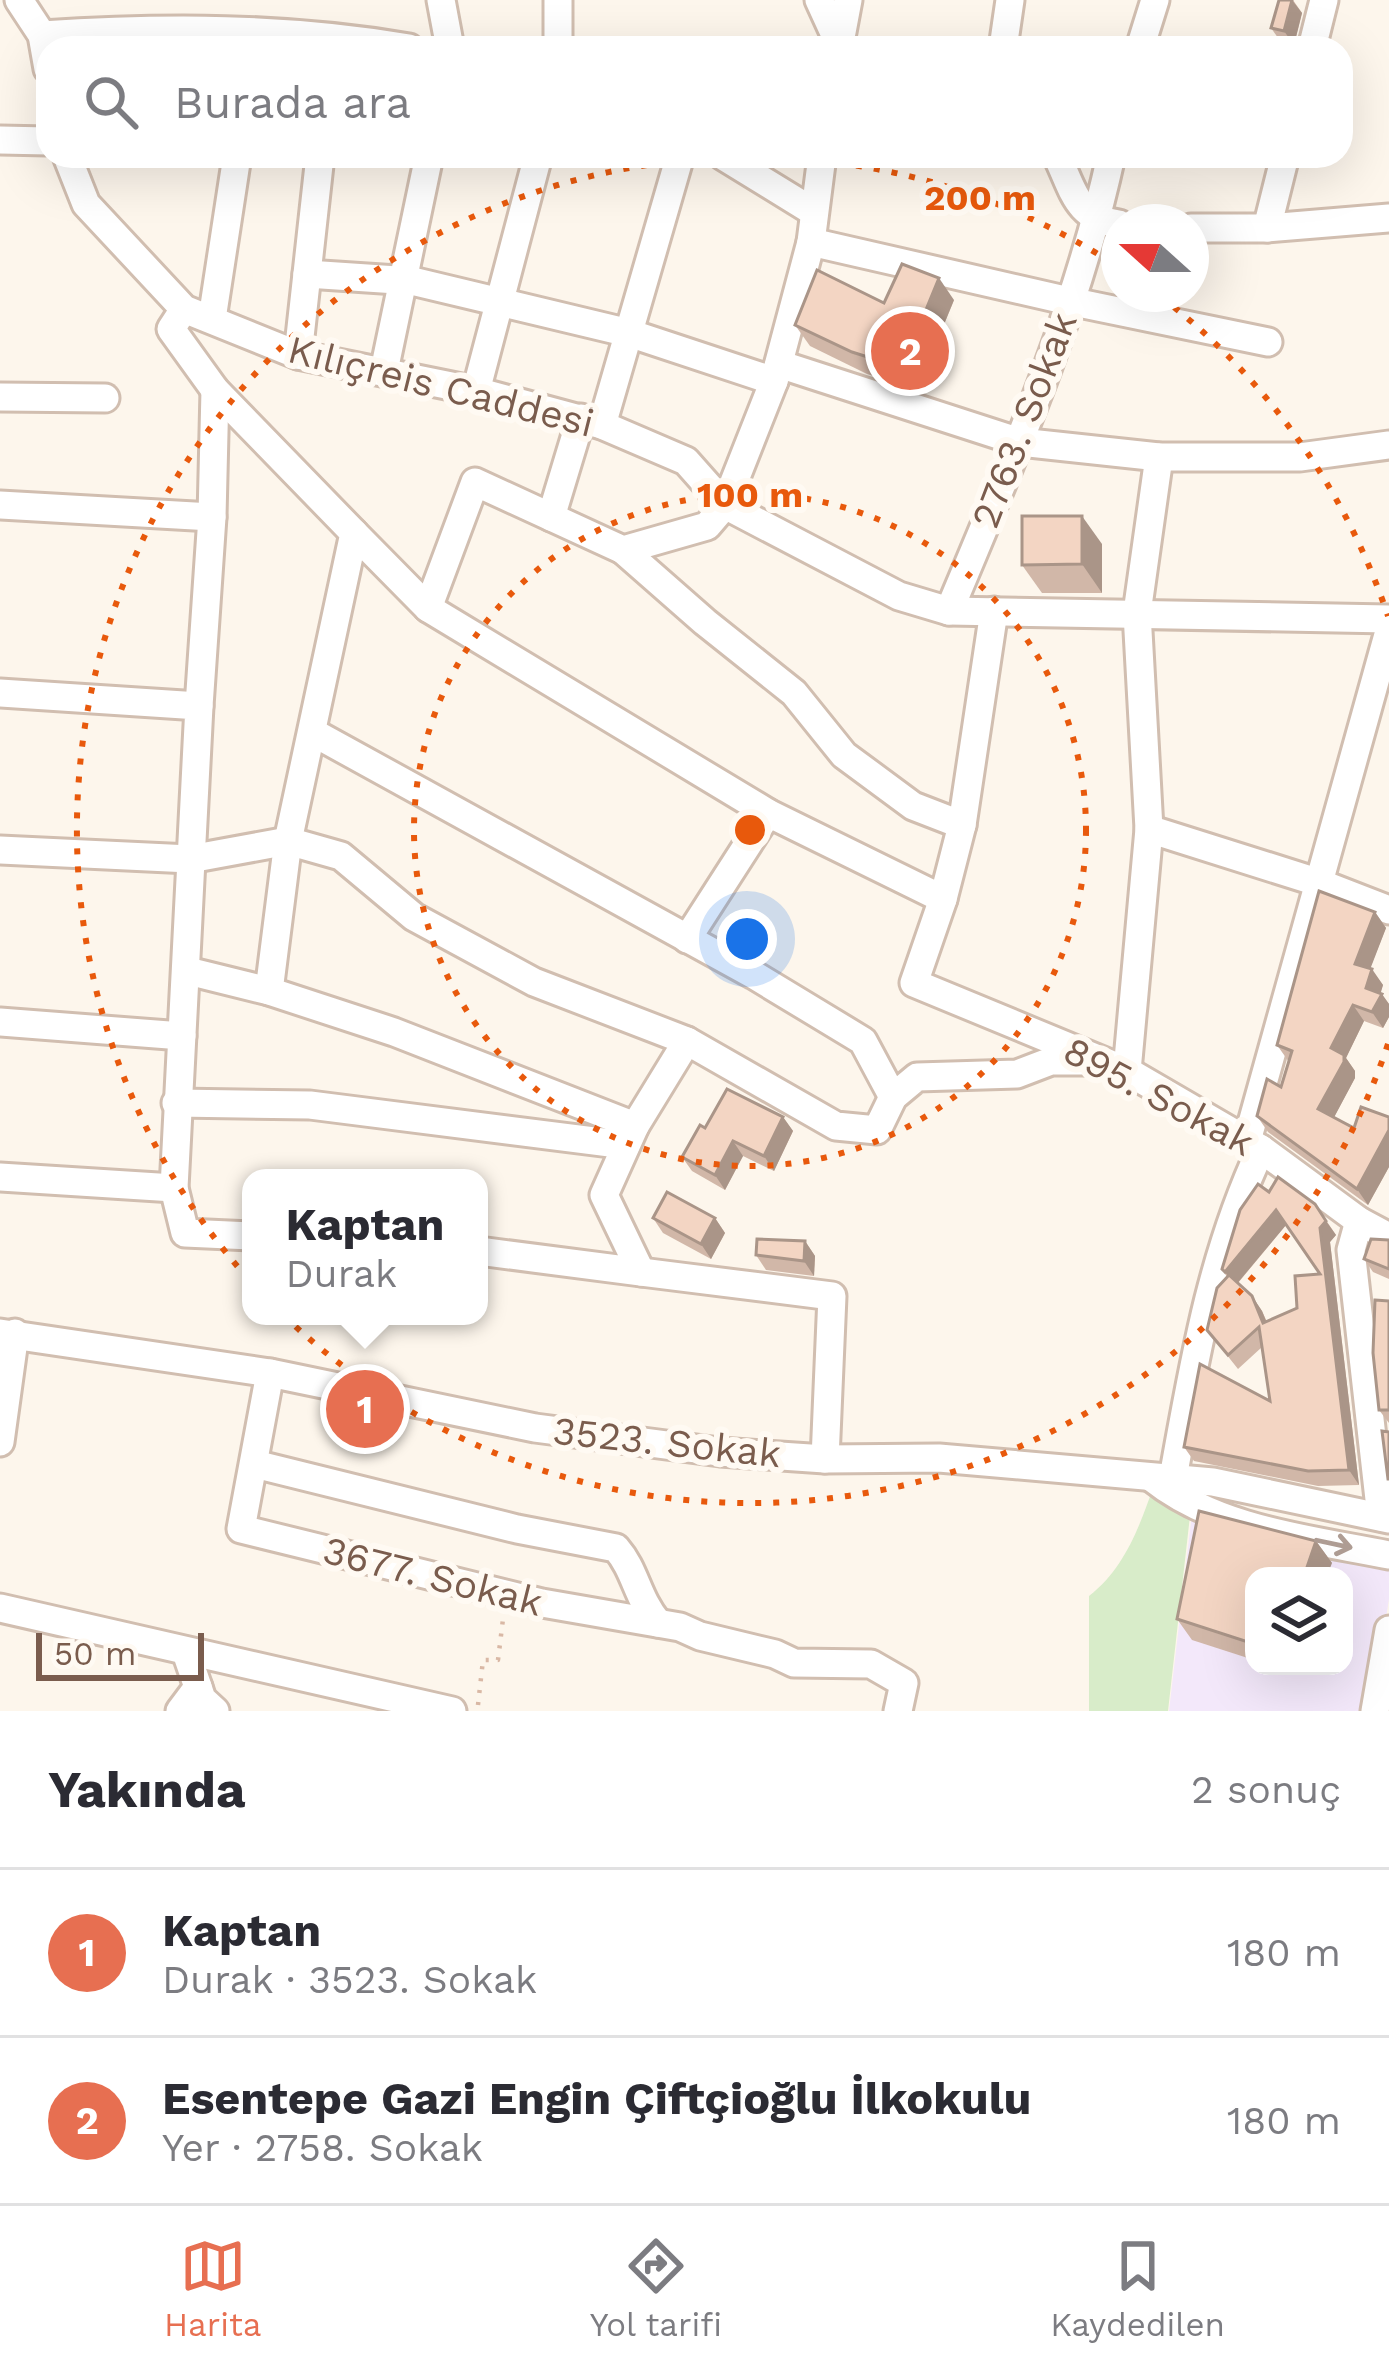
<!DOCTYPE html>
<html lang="tr">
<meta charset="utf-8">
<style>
body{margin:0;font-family:"Work Sans",sans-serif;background:#f2f2f3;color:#2b2b33}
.controls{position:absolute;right:36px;bottom:36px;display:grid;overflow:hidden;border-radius:24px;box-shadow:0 12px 48px #0002}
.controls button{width:108px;height:108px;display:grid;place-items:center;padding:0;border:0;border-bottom:3px solid #e1e1e2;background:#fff;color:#2b2b33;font:60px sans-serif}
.compass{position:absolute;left:1101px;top:204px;width:108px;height:108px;border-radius:50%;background:#fff;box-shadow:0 12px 48px #0002;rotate:291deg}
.scale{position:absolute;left:36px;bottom:30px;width:168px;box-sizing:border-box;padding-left:12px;border:6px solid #7a5c4d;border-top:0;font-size:33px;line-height:42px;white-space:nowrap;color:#7a5c4d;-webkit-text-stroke:9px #fffaf3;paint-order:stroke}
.you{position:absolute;left:747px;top:939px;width:42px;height:42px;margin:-30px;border:9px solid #fff;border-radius:50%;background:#1a73e8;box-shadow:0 0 0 18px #1a73e833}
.badge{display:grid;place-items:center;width:78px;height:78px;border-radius:50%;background:#e76f51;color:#fff;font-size:39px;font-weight:700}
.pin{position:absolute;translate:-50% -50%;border:6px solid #fff;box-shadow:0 3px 12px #0006}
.popup{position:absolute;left:242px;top:1169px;width:246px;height:156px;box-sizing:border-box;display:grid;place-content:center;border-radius:24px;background:#fff;filter:drop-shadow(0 3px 9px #0005);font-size:39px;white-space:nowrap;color:#7c7c81}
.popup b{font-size:45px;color:#2b2b33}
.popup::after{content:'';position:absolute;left:50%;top:100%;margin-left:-24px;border:24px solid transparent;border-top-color:#fff}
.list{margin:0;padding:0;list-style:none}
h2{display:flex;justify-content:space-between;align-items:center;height:156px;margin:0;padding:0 48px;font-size:51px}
h2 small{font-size:39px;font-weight:400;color:#7c7c81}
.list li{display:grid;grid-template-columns:78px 1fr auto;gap:36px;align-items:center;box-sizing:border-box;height:168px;padding:0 48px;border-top:3px solid #e1e1e2}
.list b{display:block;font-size:45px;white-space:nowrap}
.list p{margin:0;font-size:39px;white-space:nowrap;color:#7c7c81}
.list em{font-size:39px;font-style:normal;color:#7c7c81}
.icon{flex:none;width:66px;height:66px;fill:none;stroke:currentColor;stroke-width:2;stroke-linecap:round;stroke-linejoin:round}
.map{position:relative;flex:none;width:1389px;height:1711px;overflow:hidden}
.search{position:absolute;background:#fff;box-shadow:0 12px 48px #0002;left:36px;right:36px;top:36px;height:132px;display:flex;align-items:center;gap:30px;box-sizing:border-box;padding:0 42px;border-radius:36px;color:#7c7c81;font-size:45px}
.sheet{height:492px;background:#fff}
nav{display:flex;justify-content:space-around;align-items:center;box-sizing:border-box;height:168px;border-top:3px solid #e1e1e2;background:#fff;font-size:33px;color:#7c7c81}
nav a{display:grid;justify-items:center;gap:6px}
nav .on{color:#e76f51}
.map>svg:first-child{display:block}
.education{fill:#f3e8fa;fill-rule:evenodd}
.green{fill:#d8ecc9}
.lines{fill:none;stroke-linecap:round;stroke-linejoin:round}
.minor-casing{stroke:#d1beb0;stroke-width:33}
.path{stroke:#d9b8a5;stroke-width:4.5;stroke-dasharray:3 9;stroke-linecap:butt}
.minor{stroke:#fff;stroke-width:27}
.wall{fill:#d1b7a8;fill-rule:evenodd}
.shaded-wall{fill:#aa9588}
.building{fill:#f3d5c3;stroke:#aa9588;stroke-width:3}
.oneway{stroke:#af9d94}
.ring{fill:none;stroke:#e8590c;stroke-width:6;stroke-dasharray:6 12}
.labels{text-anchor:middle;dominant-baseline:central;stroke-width:12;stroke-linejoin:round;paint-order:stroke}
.street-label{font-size:39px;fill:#7a5c4d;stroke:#fffaf3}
.centre{fill:#e8590c;stroke:#fffaf3;stroke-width:6}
.ring-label{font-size:36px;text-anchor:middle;font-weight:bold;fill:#e8590c;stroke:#fffaf3;stroke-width:12;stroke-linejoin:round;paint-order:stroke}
</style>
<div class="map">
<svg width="1389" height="1711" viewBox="0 0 1389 1711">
<rect width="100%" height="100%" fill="#fdf6ec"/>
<path class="education" d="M 1194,1496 L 1389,1548 L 1389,1599 L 1371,1711 L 1169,1711 ZM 1254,1576 L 1344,1576 L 1344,1666 L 1254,1666 Z"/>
<path class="green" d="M 1153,1488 L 1192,1498 L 1168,1711 L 1089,1711 L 1089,1596 C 1124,1569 1139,1528 1153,1488 Z"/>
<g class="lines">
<g class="minor-casing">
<g id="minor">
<path d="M 19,0 L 42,35 L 48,69"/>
<path d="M 441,0 L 450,48"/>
<path d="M 819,0 L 840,46"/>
<path d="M 42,35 C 165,27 287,27 409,48"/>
<path d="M 558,48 L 558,0"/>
<path d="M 839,48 L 848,0"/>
<path d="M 1003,48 L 1010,0"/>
<path d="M 1140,48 L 1155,0"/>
<path d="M 1312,48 L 1324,0"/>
<path d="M 0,140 L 48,141"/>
<path d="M 67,156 L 86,204 L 184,309 L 298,355 L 476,391 L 602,425 L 686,461 L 725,505 L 899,596 L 949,611 L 1389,619"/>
<path d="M 723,156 L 814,212"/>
<path d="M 1057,156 C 1074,191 1076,218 1119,224"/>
<path d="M 1191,228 L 1267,228 L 1389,218"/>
<path d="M 1267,228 L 1285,156"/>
<path d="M 811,242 L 1069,301 L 1268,342"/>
<path d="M 307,274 L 412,281 L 629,333 L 774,381"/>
<path d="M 184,309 L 171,329 L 215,390 L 354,533 L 288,841 L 269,991 L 394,1032 L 635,1126"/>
<path d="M 212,319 L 237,156"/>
<path d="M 298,355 L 320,156"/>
<path d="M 779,364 L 1020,442 L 1159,457 L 1300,457 L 1389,445"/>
<path d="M 384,371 L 429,156"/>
<path d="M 476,391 L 538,156"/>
<path d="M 0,397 L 105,398"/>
<path d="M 602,425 L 680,156"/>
<path d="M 0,505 L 212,517"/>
<path d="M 551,517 L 581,418"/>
<path d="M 354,533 L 428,608 L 768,813 L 943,899"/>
<path d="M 623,550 L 705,622 L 794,693 L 844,755 L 913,806 L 962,825"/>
<path d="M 428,608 L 475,482 L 623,550 L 707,526 L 725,505 L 774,381 L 811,242 L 822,156"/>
<path d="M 949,611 C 1011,463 1077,313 1111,156"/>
<path d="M 994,611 L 962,825 L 943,899 L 914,983 L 1127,1071 L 1261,1149 L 1359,1221 L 1389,1237"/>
<path d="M 0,693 L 199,706 L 174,1188 L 185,1233 L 251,1236"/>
<path d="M 199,706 L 212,517 L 215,390"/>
<path d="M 314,733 L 754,975 L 863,1041 L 893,1097"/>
<path d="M 1149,829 L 1317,882 L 1389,910"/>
<path d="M 0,850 L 190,859 L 288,841 L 341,856 L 414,917 L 534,982 L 687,1041 L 836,1126 L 877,1130 L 893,1097 L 917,1077 L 1017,1074 L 1051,1061 L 1085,1061 L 1127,1071 L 1149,829 L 1137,613 L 1159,457"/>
<path d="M 687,939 L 768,813"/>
<path d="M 188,971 L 269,991"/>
<path d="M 0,1022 L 182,1036"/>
<path d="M 176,1103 L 310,1105 L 626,1145"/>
<path d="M 1247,1141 L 1389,631"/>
<path d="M 0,1177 L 174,1188"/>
<path d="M 1359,1221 L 1351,1250 L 1381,1517"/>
<path d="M 479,1251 L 641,1272 L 604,1195 L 635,1126 L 687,1041"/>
<path d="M 641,1272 L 832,1296 L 825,1459"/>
<path d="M 0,1333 L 270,1373 L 535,1428 L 720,1452 L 825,1459 L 939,1458 L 1213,1482 L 1389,1519"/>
<path d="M 270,1373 L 241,1529 L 542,1603 L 680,1627 L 700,1636 L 775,1654 L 794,1663 L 871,1664 L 904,1683 L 898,1711"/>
<path d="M 0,1442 L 15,1333"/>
<path d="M 255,1464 L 517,1529 L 616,1548 C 636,1571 636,1596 658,1623"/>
<path d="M 1152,1478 C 1217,1530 1309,1539 1389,1555"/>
<path d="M 1173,1478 C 1194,1362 1211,1256 1261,1149"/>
<path d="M 0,1608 L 452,1711"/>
<path d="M 198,1687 L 202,1699 L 215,1711"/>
<path d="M 180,1711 L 198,1687 L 186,1652"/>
<path d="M 1375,1711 L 1389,1630"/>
</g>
</g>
<path class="path" d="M 478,1705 L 483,1660 L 498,1660 L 503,1619"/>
<use href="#minor" class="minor"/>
</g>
<g class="wall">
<path d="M 1279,0 L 1293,0 L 1302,13 L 1294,45 L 1281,42 L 1271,28 Z"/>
<path d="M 954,300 L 917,390 L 867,374 L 810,346 L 795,325 L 884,303 Z"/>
<path d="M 1102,544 L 1102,593 L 1042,593 L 1022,565 Z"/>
<path d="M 1375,912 L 1386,928 L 1370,968 L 1383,985 L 1380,993 L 1389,1004 L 1389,1017 L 1383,1028 L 1364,1021 L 1346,1058 L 1355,1071 L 1355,1078 L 1334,1117 L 1354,1128 L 1389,1117 L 1389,1167 L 1368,1205 L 1268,1132 L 1257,1116 L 1281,1087 L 1289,1062 L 1277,1045 Z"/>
<path d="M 783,1117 L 793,1131 L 774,1171 L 743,1156 L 725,1190 L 692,1171 L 682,1157 L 705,1128 Z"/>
<path d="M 1269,1192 L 1315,1204 L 1336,1235 L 1330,1242 L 1359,1485 L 1318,1486 L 1194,1461 L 1184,1447 L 1270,1401 L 1262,1347 L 1238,1369 L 1207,1330 L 1227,1277 L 1222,1269 ZM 1286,1225 L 1320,1274 L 1297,1308 L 1267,1322 L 1262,1311 L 1252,1296 L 1238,1283 Z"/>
<path d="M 653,1218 L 715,1218 L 725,1233 L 711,1259 L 663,1233 Z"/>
<path d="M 1389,1240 L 1389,1279 L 1373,1272 L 1364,1259 Z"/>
<path d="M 805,1241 L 815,1256 L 814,1276 L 766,1270 L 756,1255 Z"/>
<path d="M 1389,1301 L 1389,1423 L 1379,1410 Z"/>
<path d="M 1316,1541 L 1332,1563 L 1254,1576 L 1254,1660 L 1192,1640 L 1177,1619 Z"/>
<path d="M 1271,1666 L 1296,1666 L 1293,1673 Z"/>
</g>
<g class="shaded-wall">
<path d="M 1292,0 L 1302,13 L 1294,45 L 1284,31 Z"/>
<path d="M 939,278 L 954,300 L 917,390 L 902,368 Z"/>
<path d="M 1082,516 L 1102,544 L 1102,593 L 1082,564 Z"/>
<path d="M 1375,912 L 1386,928 L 1366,980 L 1355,964 Z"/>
<path d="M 1372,969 L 1383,985 L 1379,999 L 1382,994 L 1389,1004 L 1389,1017 L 1383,1028 L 1372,1012 L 1366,988 Z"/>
<path d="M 1353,1005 L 1364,1021 L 1346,1058 L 1355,1071 L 1355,1078 L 1330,1125 L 1318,1109 L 1331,1048 Z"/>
<path d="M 783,1117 L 793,1131 L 774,1171 L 764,1156 Z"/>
<path d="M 1389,1130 L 1389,1167 L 1368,1205 L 1357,1189 Z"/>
<path d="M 733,1141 L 743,1156 L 725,1190 L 715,1175 Z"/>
<path d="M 1276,1210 L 1286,1225 L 1235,1286 L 1225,1272 Z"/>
<path d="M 715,1218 L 725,1233 L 711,1259 L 701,1244 Z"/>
<path d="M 1326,1221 L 1336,1235 L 1330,1242 L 1359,1485 L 1349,1470 L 1320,1228 Z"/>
<path d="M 805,1241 L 815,1256 L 814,1276 L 804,1261 Z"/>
<path d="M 1252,1296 L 1262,1311 L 1273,1338 L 1263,1323 Z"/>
<path d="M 1316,1541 L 1332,1563 L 1327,1576 L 1304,1576 Z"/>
</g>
<g class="building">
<path d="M 1279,0 L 1292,0 L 1284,31 L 1271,28 Z"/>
<path d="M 902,264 L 939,278 L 902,368 L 852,352 L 795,325 L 817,270 L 884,303 Z"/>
<path d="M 1022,516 L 1082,516 L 1082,564 L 1022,565 Z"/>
<path d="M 1319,891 L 1375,912 L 1355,964 L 1372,969 L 1366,988 L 1382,994 L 1372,1012 L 1353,1005 L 1331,1048 L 1344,1055 L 1344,1062 L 1318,1109 L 1354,1128 L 1361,1107 L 1389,1117 L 1389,1130 L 1357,1189 L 1257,1116 L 1267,1079 L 1281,1087 L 1292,1051 L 1277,1045 Z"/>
<path d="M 727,1089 L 783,1117 L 764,1156 L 733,1141 L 715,1175 L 682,1157 L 700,1125 L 705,1128 Z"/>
<path d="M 1278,1177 L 1315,1204 L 1326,1221 L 1320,1228 L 1349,1470 L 1308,1471 L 1184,1447 L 1200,1364 L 1270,1401 L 1259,1327 L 1228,1355 L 1207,1330 L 1217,1288 L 1229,1275 L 1252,1296 L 1263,1323 L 1297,1308 L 1295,1276 L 1320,1274 L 1276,1210 L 1225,1272 L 1222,1269 L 1240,1210 L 1258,1184 L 1269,1192 Z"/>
<path d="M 667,1192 L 715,1218 L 701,1244 L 653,1218 Z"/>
<path d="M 757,1239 L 805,1241 L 804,1261 L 756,1255 Z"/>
<path d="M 1371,1239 L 1389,1240 L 1389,1269 L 1364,1259 Z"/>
<path d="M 1375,1300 L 1389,1301 L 1389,1410 L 1379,1410 L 1373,1353 Z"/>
<path d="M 1382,1431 L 1389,1432 L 1389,1479 L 1388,1479 Z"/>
<path d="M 1199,1511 L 1316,1541 L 1304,1576 L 1254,1576 L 1254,1644 L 1177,1619 Z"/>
</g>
<defs><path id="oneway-shaft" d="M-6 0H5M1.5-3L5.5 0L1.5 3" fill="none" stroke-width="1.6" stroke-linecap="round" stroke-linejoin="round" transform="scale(3)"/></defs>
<use class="oneway" href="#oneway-shaft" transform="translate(1334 1544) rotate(12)"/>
<g class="ring">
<circle cx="750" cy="830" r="336"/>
<path d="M1388 1044A673 673 0 1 1 1117 266M1160 296A673 673 0 0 1 1388 616"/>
</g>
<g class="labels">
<g class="street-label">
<text transform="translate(441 386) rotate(14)">Kılıçreis Caddesi</text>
<text transform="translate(1024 420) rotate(-69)">2763. Sokak</text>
<text transform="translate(1159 1096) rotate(28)">895. Sokak</text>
<text transform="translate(667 1442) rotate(6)">3523. Sokak</text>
<text transform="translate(433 1576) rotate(14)">3677. Sokak</text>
</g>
</g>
<circle cx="750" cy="830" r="18" class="centre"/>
<g class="ring-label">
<text x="980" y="210">200 m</text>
<text x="750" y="507">100 m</text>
</g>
</svg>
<div class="controls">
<button><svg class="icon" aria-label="layers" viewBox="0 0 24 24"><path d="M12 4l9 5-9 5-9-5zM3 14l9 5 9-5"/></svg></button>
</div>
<svg class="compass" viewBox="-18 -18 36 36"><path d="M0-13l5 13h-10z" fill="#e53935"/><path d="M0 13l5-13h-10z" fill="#7c7c81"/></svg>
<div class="scale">50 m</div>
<div class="you"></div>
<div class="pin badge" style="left:365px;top:1409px">1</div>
<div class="popup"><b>Kaptan</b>Durak</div>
<div class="pin badge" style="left:910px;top:351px">2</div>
<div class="search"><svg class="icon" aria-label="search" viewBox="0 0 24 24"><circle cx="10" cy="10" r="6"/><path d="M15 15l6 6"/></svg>Burada ara</div>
</div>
<section class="sheet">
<h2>Yakında<small>2 sonuç</small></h2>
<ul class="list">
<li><span class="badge">1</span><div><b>Kaptan</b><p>Durak · 3523. Sokak</p></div><em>180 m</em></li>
<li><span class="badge">2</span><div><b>Esentepe Gazi Engin Çiftçioğlu İlkokulu</b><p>Yer · 2758. Sokak</p></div><em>180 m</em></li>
</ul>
</section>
<nav>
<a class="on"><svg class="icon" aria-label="map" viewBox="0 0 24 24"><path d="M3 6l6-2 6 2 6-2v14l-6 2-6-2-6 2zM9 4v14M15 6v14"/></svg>Harita</a>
<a><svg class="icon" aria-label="directions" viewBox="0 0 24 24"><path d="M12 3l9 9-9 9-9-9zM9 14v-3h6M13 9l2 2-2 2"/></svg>Yol tarifi</a>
<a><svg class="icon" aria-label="saved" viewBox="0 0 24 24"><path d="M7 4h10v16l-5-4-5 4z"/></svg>Kaydedilen</a>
</nav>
